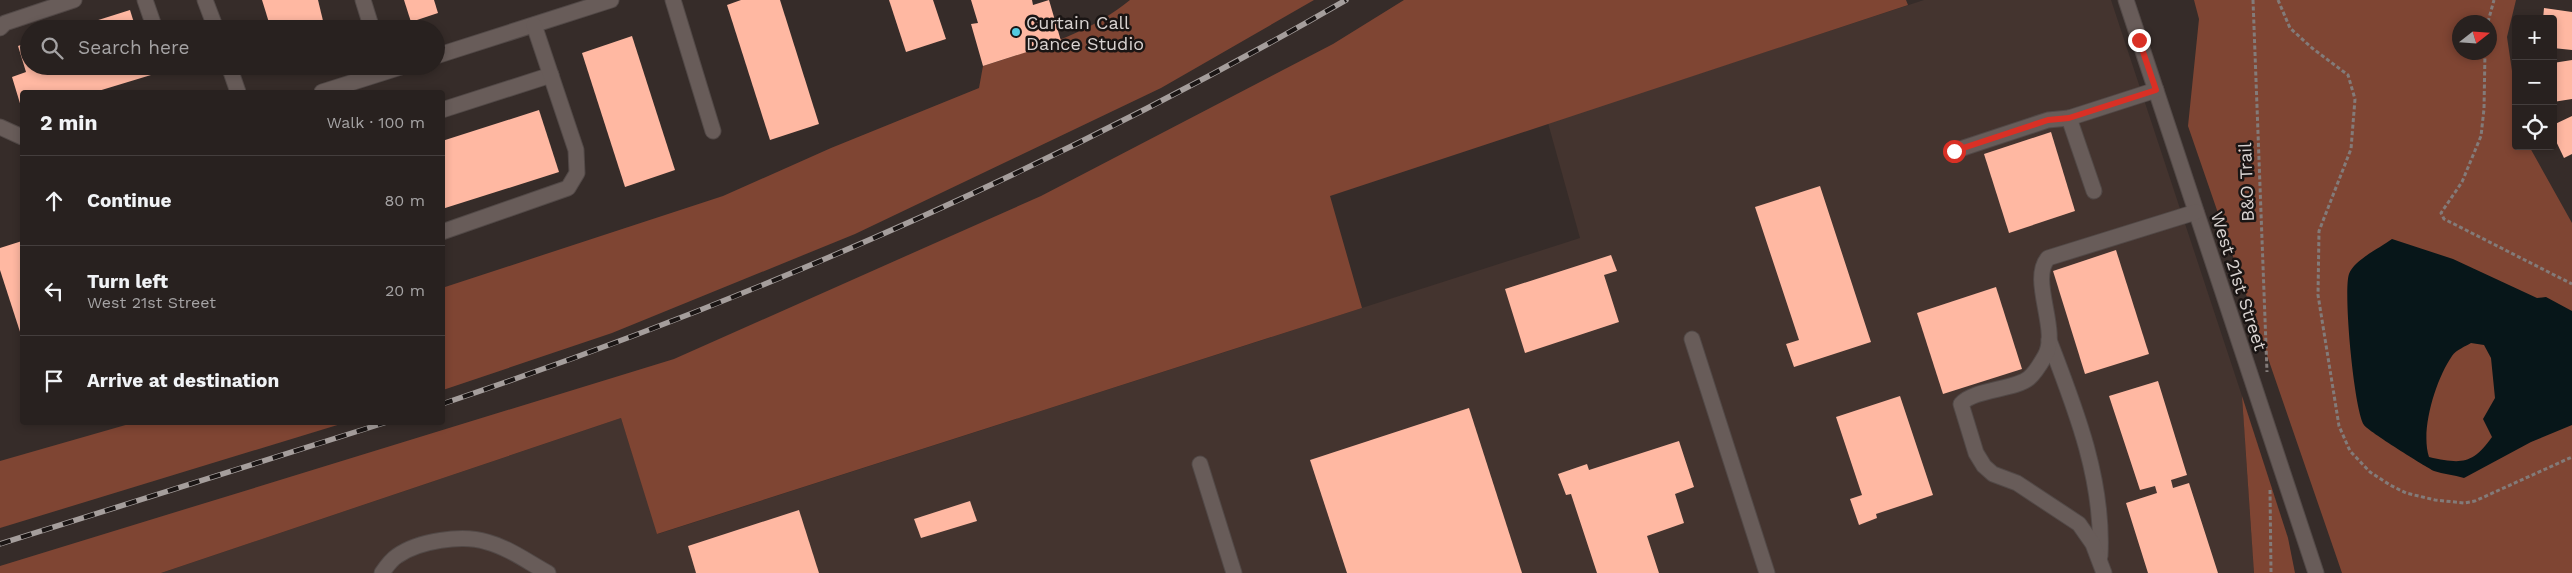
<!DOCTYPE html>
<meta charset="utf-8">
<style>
body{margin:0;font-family:"Work Sans",sans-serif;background:#342e2c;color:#f1f3f6}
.controls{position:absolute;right:15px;top:15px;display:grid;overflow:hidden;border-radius:5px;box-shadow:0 2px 8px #0003}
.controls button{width:45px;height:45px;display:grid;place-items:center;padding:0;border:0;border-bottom:1px solid #443e3d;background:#28211f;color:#f1f3f6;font:25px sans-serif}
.compass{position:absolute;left:2452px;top:15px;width:45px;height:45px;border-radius:50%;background:#28211f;box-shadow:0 2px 8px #0003;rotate:73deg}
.stop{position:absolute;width:15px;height:15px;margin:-11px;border:4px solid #d93025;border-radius:50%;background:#fff}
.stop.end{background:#d93025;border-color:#fff;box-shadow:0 1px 5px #0008}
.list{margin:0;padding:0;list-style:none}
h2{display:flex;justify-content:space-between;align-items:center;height:65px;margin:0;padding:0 20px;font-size:21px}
h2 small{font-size:16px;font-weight:400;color:#a5a3a4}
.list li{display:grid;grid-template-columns:32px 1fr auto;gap:15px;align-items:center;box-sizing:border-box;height:90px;padding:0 20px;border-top:1px solid #443e3d}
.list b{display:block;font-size:19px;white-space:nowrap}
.list p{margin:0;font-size:16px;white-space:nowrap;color:#a5a3a4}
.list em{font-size:16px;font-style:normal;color:#a5a3a4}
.icon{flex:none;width:28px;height:28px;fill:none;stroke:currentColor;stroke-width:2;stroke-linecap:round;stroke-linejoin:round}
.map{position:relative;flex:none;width:2572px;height:573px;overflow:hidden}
.search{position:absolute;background:#28211f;box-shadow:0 2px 8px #0003;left:20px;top:20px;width:425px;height:55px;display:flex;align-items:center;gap:12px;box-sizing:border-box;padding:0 18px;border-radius:28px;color:#a5a3a4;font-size:19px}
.panel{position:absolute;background:#28211f;box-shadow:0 2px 8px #0003;left:20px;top:90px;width:425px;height:335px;border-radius:5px}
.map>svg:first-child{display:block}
.built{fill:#44342f}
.green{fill:#7f4533;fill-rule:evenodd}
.water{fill:#071619;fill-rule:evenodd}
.building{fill:#ffb8a2}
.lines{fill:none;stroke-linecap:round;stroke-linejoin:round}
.minor-casing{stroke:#524947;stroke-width:17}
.path{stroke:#837b79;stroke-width:3;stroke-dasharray:4 2.5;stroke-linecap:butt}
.minor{stroke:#685c59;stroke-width:15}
.rail-casing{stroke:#a59e9c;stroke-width:5.5}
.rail{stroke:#1a1514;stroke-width:4;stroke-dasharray:11;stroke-linecap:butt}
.route{stroke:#d93025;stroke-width:6}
.poi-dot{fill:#55cae0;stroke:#1a1514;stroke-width:2}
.labels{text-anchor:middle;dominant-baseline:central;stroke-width:5;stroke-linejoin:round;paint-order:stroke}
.poi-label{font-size:18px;fill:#d9d3d1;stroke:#1a1514;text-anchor:start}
.street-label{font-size:18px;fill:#d9d3d1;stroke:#1a1514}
</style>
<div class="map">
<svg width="2572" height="573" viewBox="0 0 2572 573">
<rect width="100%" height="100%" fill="#362c29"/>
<path class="built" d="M 1924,0 L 2111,0 L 2242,396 L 2254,573 L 161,573 L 621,418 L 658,534 L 1580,238 L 1548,123 Z"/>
<g class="green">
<path d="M 1130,0 L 1314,0 L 1161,88 L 855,234 L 612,333 L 443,390 L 442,288 L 723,196 L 831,148 L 979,88 L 983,66 C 1035,49 1087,35 1130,0 Z"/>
<path d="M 1404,0 L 1906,0 L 1908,5 L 1330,196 L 1362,308 L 657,534 L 621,418 L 161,573 L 0,573 L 0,566 L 674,359 L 1041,196 L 1333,44 Z"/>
<path d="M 2194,0 L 2516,0 L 2507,37 L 2516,98 L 2516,146 L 2529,146 L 2572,223 L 2572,573 L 2342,573 L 2188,126 L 2199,19 ZM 2460,22 L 2490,22 L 2490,52 L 2460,52 Z"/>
<path d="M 2242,396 L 2288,538 L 2295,573 L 2254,573 Z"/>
<path d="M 136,422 L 344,422 L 344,423 L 0,528 L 0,461 Z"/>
</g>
<path class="water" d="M 2392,239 L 2453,259 L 2537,298 L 2546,297 L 2572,311 L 2572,425 L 2531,442 L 2464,478 C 2454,475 2443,474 2434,471 C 2426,467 2368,431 2364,425 C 2354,409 2343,291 2349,274 C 2354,260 2380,248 2392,239 ZM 2471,343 L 2484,345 L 2491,358 L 2495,398 L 2483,419 L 2492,437 C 2472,465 2461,464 2429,457 C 2420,430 2436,379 2452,356 C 2456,350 2466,346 2471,343 Z"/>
<g class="building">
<path d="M 262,0 L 318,0 L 325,29 L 271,29 Z"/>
<path d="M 404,0 L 434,0 L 438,13 L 411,22 Z"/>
<path d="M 741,0 L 780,0 L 819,124 L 770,140 L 727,5 Z"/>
<path d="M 889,0 L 933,0 L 946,39 L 906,52 Z"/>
<path d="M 971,0 L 1032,0 L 1033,5 L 1049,0 L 1061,41 L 983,66 L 971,24 L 978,23 Z"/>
<path d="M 2544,8 L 2572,12 L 2572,50 L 2553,48 L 2553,19 L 2543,19 Z"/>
<path d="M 130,10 L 136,29 L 73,29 L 73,28 Z"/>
<path d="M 632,36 L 675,170 L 625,187 L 582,53 Z"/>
<path d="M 29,42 L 29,66 L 148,66 L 151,75 L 95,92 L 22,92 L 22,110 L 12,77 L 26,72 L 18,46 Z"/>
<path d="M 2572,60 L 2572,99 L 2553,102 L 2553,63 Z"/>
<path d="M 539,110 L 559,172 L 442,209 L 442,141 Z"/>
<path d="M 2572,116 L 2572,154 L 2564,158 L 2553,135 L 2553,125 Z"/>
<path d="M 2051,132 L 2075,211 L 2009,233 L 1984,154 Z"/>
<path d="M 1820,186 L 1871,342 L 1794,367 L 1786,344 L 1799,340 L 1755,207 Z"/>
<path d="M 22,241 L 22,338 L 0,270 L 0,248 Z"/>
<path d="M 2116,250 L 2149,354 L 2085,374 L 2053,271 Z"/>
<path d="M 1611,255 L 1617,271 L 1604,275 L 1619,322 L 1525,353 L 1505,289 Z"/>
<path d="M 1996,287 L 2022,369 L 1943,394 L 1917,313 Z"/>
<path d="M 2158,381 L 2187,475 L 2171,480 L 2173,488 L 2189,483 L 2218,573 L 2148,573 L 2126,503 L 2157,493 L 2155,486 L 2140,490 L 2109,396 Z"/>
<path d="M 1900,396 L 1933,495 L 1876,514 L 1877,518 L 1859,525 L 1850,499 L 1862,495 L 1836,417 Z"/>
<path d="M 1469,408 L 1522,573 L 1347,573 L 1310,460 Z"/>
<path d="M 1679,441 L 1694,487 L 1675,494 L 1684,523 L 1647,536 L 1659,573 L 1597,573 L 1571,494 L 1566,495 L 1558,474 L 1587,464 L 1589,470 Z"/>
<path d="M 970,501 L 977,521 L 921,538 L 914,519 Z"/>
<path d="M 799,510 L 819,573 L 696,573 L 688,546 Z"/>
</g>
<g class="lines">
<g class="minor-casing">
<g id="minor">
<path d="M 145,0 L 155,29"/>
<path d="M 205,0 L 216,29"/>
<path d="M 363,0 L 372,29"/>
<path d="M 673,0 L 713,131"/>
<path d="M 2126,0 L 2316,573"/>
<path d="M 0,28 L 5,23 L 74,0"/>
<path d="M 436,56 L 611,0"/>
<path d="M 229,66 L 238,92"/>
<path d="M 322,92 L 404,66"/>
<path d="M 442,110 L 551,75"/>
<path d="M 0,127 L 22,137"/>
<path d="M 1954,151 L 2048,120 L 2069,118"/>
<path d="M 2094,191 L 2069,118 L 2156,90"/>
<path d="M 442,232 L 568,188 L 577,173 L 576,150 L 534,25"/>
<path d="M 1692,339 L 1767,573"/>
<path d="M 2049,340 C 2076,410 2104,481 2100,556"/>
<path d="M 1200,464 L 1234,573"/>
<path d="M 382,573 C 386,567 391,560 397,556 C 418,541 462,534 487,542 C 509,548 528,562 548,573"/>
<path d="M 2104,573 L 2093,544 L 2079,524 L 2017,483 L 1993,474 L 1984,466 L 1976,453 L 1961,404 C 1974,389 2015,390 2029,378 C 2035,373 2041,363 2045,356 C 2060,330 2029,280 2048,258 L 2196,212"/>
</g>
</g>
<g class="path">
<path d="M 2253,0 L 2267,372"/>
<path d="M 2278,0 L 2290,28 L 2312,48 L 2348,75 L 2355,99 L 2351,149 L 2319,231 L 2318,295 L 2339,426 L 2350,451 L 2370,472 L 2390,485 L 2406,493 L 2435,500 L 2464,503 L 2475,501 L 2572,457"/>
<path d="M 2488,22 L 2494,0"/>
<path d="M 2485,52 L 2484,109 L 2481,136 L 2462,182 L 2441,213 L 2444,219 L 2456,225 L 2572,284"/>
<path d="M 2270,490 L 2271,573"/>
</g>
<use href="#minor" class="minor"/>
<g class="rail-casing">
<g id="rail">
<path d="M 442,404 C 758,298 1058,166 1346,0"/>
<path d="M 0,544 L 387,422"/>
</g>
</g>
<use href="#rail" class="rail"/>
</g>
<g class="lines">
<path class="route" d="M 1954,151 L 2048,120 L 2069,118 L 2156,90 L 2139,40"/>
</g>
<circle class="poi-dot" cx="1016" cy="32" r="5"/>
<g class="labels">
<g class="poi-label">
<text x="1026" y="22">Curtain Call<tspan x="1026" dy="21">Dance Studio</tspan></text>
</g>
<g class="street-label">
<text transform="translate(2246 182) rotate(-92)">B&amp;O Trail</text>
<text transform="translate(2239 281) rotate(72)">West 21st Street</text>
</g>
</g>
</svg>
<div class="controls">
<button>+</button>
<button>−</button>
<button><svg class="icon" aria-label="locate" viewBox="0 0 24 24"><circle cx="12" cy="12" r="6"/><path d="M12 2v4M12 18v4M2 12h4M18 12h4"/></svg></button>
</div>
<svg class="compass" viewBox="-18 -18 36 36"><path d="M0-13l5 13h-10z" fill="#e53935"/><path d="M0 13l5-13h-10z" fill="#a5a3a4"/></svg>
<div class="stop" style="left:1954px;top:151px"></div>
<div class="stop end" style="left:2139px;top:40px"></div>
<div class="search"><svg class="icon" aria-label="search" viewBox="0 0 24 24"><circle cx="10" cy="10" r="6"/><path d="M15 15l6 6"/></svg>Search here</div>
<section class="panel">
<h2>2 min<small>Walk · 100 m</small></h2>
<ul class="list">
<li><svg class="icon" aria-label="ahead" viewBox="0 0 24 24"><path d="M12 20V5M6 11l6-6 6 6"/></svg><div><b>Continue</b></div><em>80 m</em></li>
<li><svg class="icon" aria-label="left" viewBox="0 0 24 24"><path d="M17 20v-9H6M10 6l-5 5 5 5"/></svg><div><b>Turn left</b><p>West 21st Street</p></div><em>20 m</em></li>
<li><svg class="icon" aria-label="arrive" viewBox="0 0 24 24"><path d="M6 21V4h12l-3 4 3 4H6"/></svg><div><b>Arrive at destination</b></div></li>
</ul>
</section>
</div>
